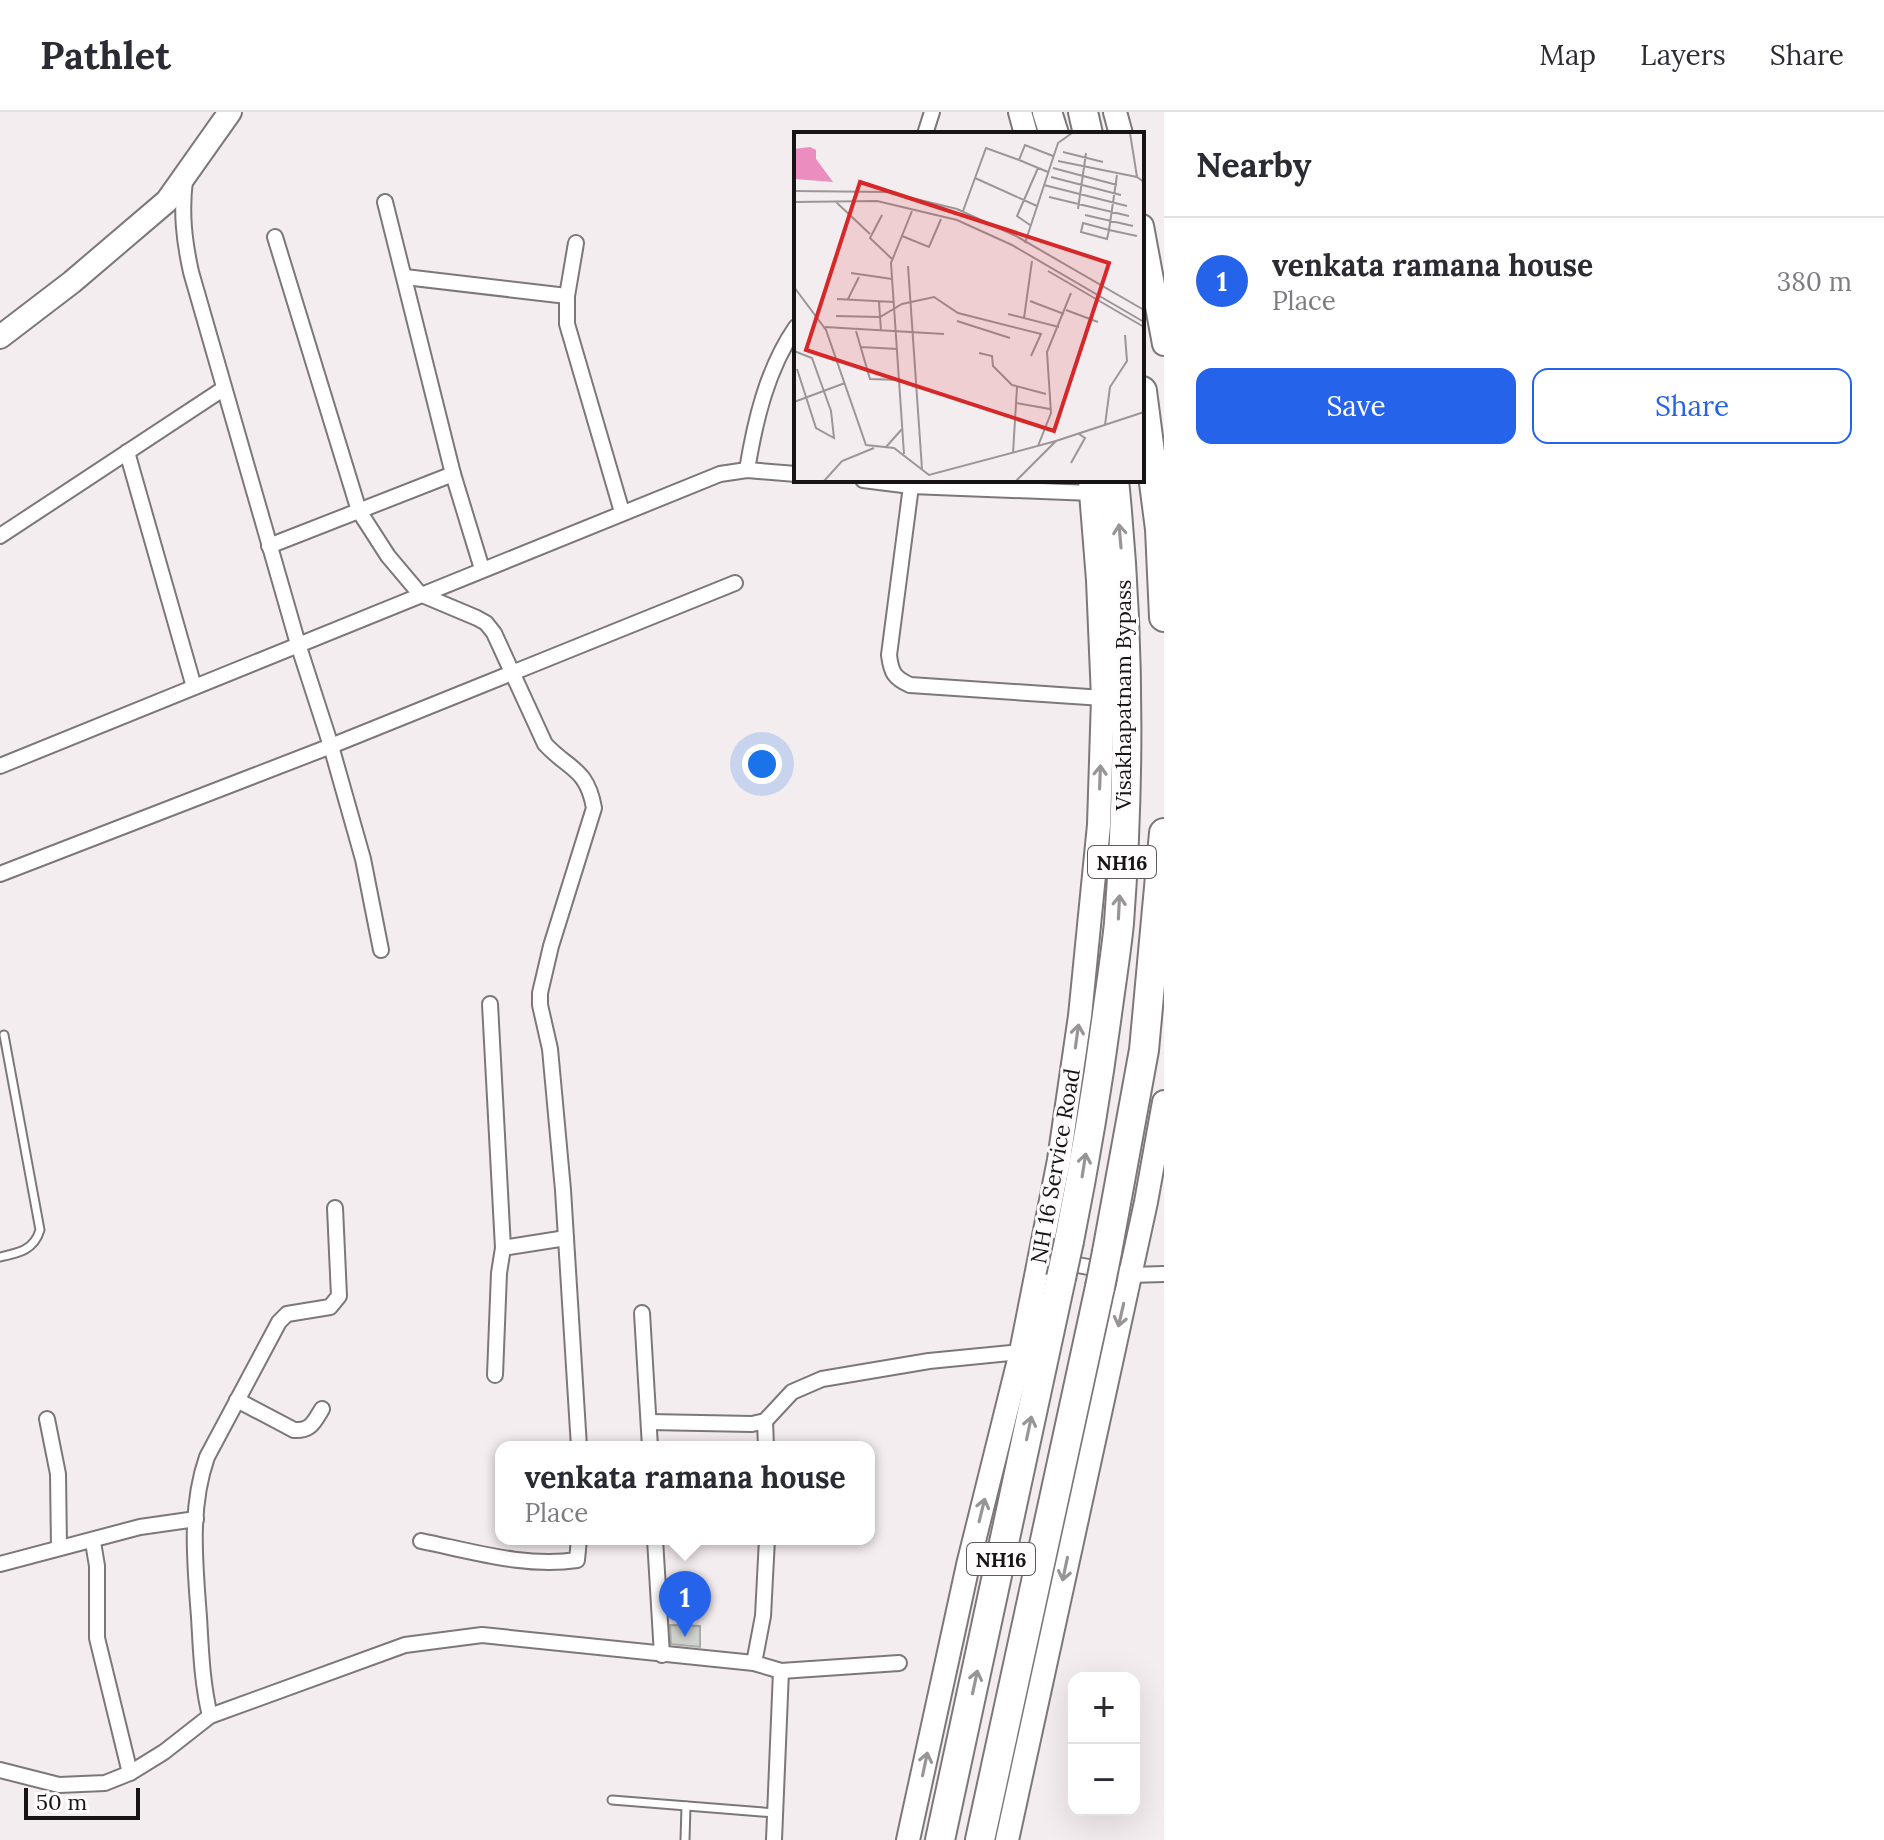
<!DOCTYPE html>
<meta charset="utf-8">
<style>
body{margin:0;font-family:Lora,serif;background:#f7f7f7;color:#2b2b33}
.controls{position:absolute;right:24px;bottom:24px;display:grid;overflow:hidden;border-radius:16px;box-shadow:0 8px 32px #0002}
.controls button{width:72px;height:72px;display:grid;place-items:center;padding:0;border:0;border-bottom:2px solid #e1e1e2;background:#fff;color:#2b2b33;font:40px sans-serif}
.scale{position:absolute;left:24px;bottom:20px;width:116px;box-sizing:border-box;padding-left:8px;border:4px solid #171415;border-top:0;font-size:22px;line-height:28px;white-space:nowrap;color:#171415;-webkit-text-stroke:6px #fefcfd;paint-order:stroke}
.you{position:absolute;left:762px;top:652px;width:28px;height:28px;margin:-20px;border:6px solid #fff;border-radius:50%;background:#1a73e8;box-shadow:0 0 0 12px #1a73e833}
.badge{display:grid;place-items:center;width:52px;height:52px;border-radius:50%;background:#2563eb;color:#fff;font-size:26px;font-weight:700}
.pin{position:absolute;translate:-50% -66px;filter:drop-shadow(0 2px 4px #0008)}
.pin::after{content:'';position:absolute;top:42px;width:28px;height:24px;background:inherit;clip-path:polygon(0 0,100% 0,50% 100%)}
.popup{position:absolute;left:495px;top:1329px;width:380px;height:104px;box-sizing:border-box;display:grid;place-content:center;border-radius:16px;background:#fff;filter:drop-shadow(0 2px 6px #0005);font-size:26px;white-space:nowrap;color:#7c7c81}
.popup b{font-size:30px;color:#2b2b33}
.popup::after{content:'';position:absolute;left:50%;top:100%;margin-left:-16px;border:16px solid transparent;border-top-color:#fff}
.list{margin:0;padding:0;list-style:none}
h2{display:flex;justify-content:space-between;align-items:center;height:104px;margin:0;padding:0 32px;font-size:34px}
h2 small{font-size:26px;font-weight:400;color:#7c7c81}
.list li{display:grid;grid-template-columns:52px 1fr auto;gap:24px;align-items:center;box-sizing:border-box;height:128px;padding:0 32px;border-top:2px solid #e1e1e2}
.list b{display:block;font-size:30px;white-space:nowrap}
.list p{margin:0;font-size:26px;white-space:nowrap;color:#7c7c81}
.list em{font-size:26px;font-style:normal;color:#7c7c81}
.actions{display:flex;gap:16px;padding:24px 32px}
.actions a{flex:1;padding:18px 0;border:2px solid #2563eb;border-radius:16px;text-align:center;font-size:28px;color:#2563eb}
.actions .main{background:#2563eb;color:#fff}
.map{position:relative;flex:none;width:1164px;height:1728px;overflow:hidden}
header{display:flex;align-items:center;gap:48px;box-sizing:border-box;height:112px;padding:0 40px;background:#fff;border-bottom:2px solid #e1e1e2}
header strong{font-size:38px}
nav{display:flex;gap:44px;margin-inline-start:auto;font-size:28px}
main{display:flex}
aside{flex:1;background:#fff}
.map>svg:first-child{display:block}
.building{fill:#d1d4ce;stroke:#abada8;stroke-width:2}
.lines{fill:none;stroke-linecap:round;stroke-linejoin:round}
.lane-casing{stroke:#7d777a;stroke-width:11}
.street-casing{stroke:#7d777a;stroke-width:18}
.secondary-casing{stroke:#7d777a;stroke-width:26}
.highway-casing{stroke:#7d777a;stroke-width:32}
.lane{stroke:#fff;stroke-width:7}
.street{stroke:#fff;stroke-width:14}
.secondary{stroke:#fff;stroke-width:22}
.highway{stroke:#fff;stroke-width:28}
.highway-bridge-casing{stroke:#7d777a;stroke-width:32;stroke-linecap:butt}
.highway-bridge{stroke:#fff;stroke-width:28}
.oneway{stroke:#979596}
.labels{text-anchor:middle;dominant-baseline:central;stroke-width:6;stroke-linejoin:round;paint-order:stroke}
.shield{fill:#fefcfd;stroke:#5c5a5b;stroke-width:2}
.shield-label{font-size:20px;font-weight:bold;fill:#171415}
.street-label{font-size:22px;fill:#171415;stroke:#fefcfd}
.inset-road{fill:none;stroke:#9c9698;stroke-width:2}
.view{fill:#d62828;fill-opacity:0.15;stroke:#d62828;stroke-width:4}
.inset-edge{fill:none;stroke:#171415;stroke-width:4}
</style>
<header>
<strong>Pathlet</strong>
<nav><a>Map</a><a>Layers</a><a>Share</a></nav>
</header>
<main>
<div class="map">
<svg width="1164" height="1728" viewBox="0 0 1164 1728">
<rect width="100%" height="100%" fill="#f4edf0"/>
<path class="building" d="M 670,1513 L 700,1514 L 700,1535 L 671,1532 Z"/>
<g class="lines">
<g class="lane-casing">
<g id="lane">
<path d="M 0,1145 C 19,1141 34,1138 40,1118 L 4,923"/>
<path d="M 612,1688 L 775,1701"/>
<path d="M 685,1728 L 686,1694"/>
</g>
</g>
<g class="street-casing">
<g id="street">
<path d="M 925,22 L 932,0"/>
<path d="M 185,68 C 181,101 184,128 191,160 L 298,532 L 331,634 L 363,747 L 381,838"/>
<path d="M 385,90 L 453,362 L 482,457"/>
<path d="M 275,125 L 359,399 L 388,444 L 420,482 L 477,506 L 486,511 L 494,521 L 545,632 C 569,658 587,656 594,696 L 551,834 L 540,881 L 540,893 L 550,937 L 563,1078 L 579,1335"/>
<path d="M 576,131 L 567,184 L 567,212 L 622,400"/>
<path d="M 405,165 L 567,184"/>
<path d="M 127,340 L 194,575"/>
<path d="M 747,358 C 755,309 767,257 796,215"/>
<path d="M 863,368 L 911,374 L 1092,381"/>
<path d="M 911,374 L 889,543 C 891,560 894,566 910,573 L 1103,586"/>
<path d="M 0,424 L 223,277"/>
<path d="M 269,434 L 453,362"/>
<path d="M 0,654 L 720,362 L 747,358 L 796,362"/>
<path d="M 0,762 L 331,634 L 735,471"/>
<path d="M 490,892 L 503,1136 L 499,1161 L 495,1263"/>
<path d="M 503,1136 L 566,1126"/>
<path d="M 1062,1150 L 1130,1163 L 1164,1162"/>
<path d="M 642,1201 L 650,1335"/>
<path d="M 237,1288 L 294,1318 C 311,1319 314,1310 322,1297"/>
<path d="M 47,1307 L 58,1362 L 59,1436"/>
<path d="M 765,1309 L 766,1335"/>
<path d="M 649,1310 L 752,1312 L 765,1309 L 792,1280 L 822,1267 L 929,1249 L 1021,1240"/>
<path d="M 655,1427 L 662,1543"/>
<path d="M 421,1429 C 471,1439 526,1456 577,1448 L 579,1427"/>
<path d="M 93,1430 L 97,1454 L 97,1526 L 130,1661"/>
<path d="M 0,1452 L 140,1415 L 196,1407"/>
<path d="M 754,1551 L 763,1504 L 767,1427"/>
<path d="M 210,1604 C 202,1571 201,1539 199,1505 C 195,1452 189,1396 207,1345 L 279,1210 L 287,1202 L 330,1195 L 339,1184 L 335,1096"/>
<path d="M 0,1658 L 59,1673 L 105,1671 L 130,1661 L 164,1640 L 210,1604 L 405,1533 L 482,1523 L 754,1551 L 781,1559 L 899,1551"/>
<path d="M 774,1728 L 781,1559"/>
</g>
</g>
<g class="secondary-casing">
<g id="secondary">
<path d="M 1020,0 L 1026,22"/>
<path d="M 1115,0 L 1121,22"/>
<path d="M 1142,114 L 1164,232"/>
<path d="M 0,225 L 72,170 L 167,89 L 230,0"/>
<path d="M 908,1728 L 968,1453 L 1021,1240 L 1059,1048 L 1080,904 L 1099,713 L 1103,586 L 1098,468 L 1090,368"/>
<path d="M 1007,1728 L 1146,1090 L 1164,990"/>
</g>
</g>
<g class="highway-casing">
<g id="highway">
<path d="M 1047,0 L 1054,22"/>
<path d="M 1083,0 L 1088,22"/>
<path d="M 1142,279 L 1160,417 L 1164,505"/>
<path d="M 1069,1129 C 1084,1054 1097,978 1107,902 C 1111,872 1116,841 1119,811 C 1130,664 1129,515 1114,368"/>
<path d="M 1107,1140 L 1144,938 L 1164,721"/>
<path d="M 940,1728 L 1061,1166"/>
<path d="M 980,1728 L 1100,1175"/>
</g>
</g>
<use href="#lane" class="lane"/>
<use href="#street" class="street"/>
<use href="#secondary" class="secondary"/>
<use href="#highway" class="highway"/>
<g class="highway-bridge-casing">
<g id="highway-bridge">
<path d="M 1061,1166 L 1069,1129"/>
<path d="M 1100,1175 L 1107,1140"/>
</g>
</g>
<use href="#highway-bridge" class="highway-bridge"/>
</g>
<defs><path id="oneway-shaft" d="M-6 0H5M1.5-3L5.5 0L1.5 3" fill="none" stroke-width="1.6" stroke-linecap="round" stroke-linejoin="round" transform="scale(2)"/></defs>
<g class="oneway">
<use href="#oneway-shaft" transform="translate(1120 424) rotate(-95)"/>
<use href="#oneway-shaft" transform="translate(1100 665) rotate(-88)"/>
<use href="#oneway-shaft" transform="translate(1119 795) rotate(-87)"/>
<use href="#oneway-shaft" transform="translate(1077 924) rotate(-82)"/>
<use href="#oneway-shaft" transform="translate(1084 1053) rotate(-81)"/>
<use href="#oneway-shaft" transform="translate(1121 1203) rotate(103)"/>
<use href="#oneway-shaft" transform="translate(1029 1316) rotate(-78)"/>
<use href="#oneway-shaft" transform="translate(982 1398) rotate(-76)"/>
<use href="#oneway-shaft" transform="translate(1065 1457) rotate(102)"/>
<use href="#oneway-shaft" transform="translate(975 1570) rotate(-78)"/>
<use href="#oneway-shaft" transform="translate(925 1652) rotate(-78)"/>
</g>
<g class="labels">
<g class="shield">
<rect x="1088" y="734" width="68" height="32" rx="6"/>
<rect x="967" y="1431" width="68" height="32" rx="6"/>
</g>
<g class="shield-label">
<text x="1122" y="750">NH16</text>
<text x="1001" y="1447">NH16</text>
</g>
<g class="street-label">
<text transform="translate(1123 583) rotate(-90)">Visakhapatnam Bypass</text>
<text transform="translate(1055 1054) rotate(-80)">NH 16 Service Road</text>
</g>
</g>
<g transform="translate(794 20)">
<rect width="350" height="350" fill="#f4edf0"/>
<path d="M 16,15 L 22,18 L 22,27 L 39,50 L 0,47 L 0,17 Z" fill="#eb8dbe"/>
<path class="inset-road" d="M 336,1 L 343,45 L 350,50M 269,20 L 309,30M 225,28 L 254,40M 264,29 L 343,45M 259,36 L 323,53M 323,43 L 315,98 L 313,107 L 287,100 L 289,91 L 315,98 L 343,104M 257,45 L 327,63M 181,46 L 243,74M 250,53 L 333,74M 0,59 L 93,60 L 163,77 L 222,104 L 350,178M 255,65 L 335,84M 0,70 L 83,69 L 163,88 L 218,113 L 350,190M 42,70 L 76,102M 284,77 L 292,21M 169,79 L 192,16 L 225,28 L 231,13 L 259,24M 88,83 L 76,106 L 98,127M 291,83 L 339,94M 236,93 L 223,84 L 244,36M 108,104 L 135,115 L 147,87M 231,111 L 264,11 L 278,1M 114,134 L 128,337M 254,139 L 350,195M 57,141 L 98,147M 0,155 L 32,198 L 72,313 L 100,316 L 135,343 L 262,309M 43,167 L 100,170M 54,167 L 65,145M 236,169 L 270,182M 85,170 L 87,199M 272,178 L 304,190M 214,182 L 265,195M 42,184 L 86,185 L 108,172 L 140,165 L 164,181 L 247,202 L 237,224M 230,186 L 238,129M 163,189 L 216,206M 31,195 L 150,202M 62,199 L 76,247 L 106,248M 67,215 L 103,217M 0,219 L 18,226 L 37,279 L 40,306 L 22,296 L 3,237M 185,221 L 198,224 L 199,234 L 218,253 L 252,262M 0,270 L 51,251M 222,271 L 256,277M 311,293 L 316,255 L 333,229 L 331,203M 244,314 L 257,281 L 253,220 L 277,161M 92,315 L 108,297M 219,321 L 223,255M 110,322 L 97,131 L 118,79M 277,331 L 291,306 L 285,302M 30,349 L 48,329 L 80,316M 222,349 L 262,309 L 350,280"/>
<path class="view" d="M 66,50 L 315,131 L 260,299 L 12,218 Z"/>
<rect width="350" height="350" class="inset-edge"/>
</g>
</svg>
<div class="controls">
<button>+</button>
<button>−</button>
</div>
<div class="scale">50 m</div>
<div class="you"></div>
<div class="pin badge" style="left:685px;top:1525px">1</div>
<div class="popup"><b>venkata ramana house</b>Place</div>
</div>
<aside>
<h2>Nearby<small></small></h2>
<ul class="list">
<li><span class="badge">1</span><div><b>venkata ramana house</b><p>Place</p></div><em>380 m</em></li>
</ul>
<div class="actions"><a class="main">Save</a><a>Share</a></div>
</aside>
</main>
